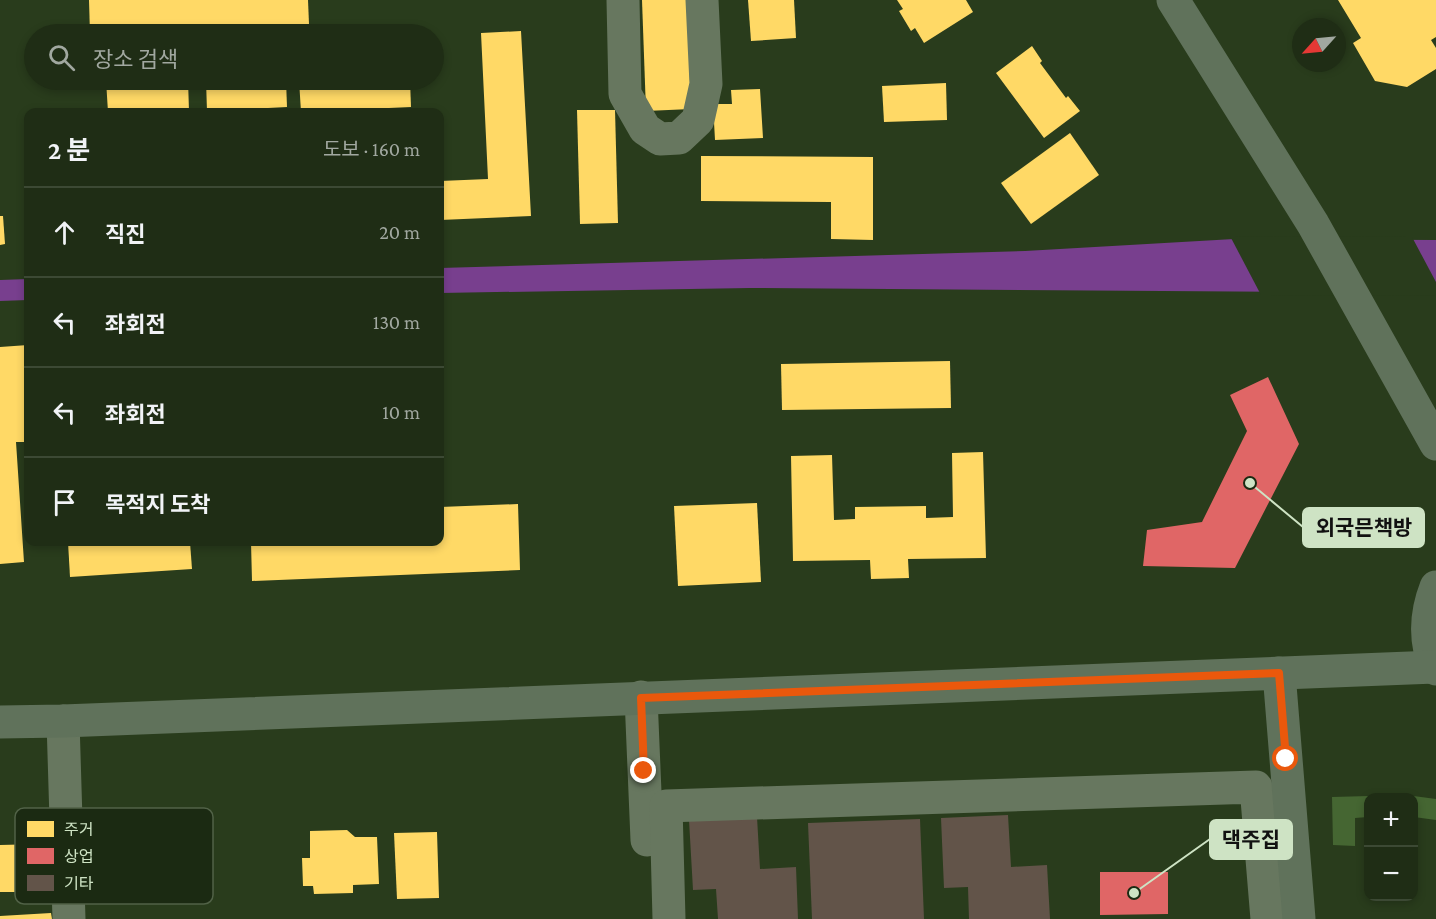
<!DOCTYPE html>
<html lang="ko">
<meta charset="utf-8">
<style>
body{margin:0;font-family:"Crimson Pro","Noto Sans KR",serif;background:#27351e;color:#f1f3f6}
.controls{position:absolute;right:18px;bottom:18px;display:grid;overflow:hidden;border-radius:12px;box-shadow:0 3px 9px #0003}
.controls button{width:54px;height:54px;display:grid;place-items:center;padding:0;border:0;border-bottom:2px solid #3c4934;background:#1f2d15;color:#f1f3f6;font:30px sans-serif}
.compass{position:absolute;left:1292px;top:18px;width:54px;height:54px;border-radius:50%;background:#1f2d15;box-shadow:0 3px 9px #0003;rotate:243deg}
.stop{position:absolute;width:18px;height:18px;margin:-14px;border:4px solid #ea580c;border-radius:50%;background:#fff}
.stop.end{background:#ea580c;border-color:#fff;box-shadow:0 2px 6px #0008}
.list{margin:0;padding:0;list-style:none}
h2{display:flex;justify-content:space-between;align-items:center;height:78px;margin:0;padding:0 24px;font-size:26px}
h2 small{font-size:20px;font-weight:400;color:#a1a8a0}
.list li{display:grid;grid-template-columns:39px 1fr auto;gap:18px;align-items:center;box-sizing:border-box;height:90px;padding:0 24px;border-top:2px solid #3c4934}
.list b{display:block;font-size:22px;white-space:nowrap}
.list em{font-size:20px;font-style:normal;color:#a1a8a0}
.icon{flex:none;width:33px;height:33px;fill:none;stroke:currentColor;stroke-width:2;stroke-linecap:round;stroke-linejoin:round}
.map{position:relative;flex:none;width:1436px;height:919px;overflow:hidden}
.search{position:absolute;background:#1f2d15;box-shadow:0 3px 9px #0003;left:24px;top:24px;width:420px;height:66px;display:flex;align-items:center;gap:15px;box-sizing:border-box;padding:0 21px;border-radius:33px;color:#a1a8a0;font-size:22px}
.panel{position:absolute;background:#1f2d15;box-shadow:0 3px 9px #0003;left:24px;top:108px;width:420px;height:438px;border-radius:12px}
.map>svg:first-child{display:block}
.green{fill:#456632}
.water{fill:#783f8e}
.pier{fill:#293c1c}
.homes{fill:#ffd966}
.shops{fill:#e06666}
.building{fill:#625449}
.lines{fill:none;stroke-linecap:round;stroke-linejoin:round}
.street{stroke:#67775f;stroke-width:33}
.secondary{stroke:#60725b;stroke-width:33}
.route{stroke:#ea580c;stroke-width:8}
.key{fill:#1b2a12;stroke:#516247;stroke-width:1.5}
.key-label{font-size:16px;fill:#cee3c4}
.leader{fill:none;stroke:#cee3c4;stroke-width:2}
.callout-dot{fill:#cee3c4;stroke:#1b2a12;stroke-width:2}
.callout{fill:#cee3c4;stroke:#cee3c4;stroke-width:2}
.callout-label{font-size:21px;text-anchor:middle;font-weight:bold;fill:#111}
</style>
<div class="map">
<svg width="1436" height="919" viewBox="0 0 1436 919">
<rect width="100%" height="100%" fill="#293c1c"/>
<path class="green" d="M 1406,795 L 1436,799 L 1436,820 L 1414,817 L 1414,798 L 1368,798 L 1368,817 L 1355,818 L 1355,846 L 1333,845 L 1332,797 Z"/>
<g class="water">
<path d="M 1234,239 L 1436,240 L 1436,293 L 750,288 L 440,293 L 440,268 L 1025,251 Z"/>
<path d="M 28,279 L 28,300 L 0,301 L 0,280 Z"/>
</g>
<path class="pier" d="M 1230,236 L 1412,237 L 1436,282 L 1436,296 L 1261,295 Z"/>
<g class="homes">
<path d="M 89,0 L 308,0 L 309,24 L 129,34 L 90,34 Z"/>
<path d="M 642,0 L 687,0 L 691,109 L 646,111 Z"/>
<path d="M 748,0 L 794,0 L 796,38 L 751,41 Z"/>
<path d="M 897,0 L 966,0 L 973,12 L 924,43 L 915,28 L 911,31 L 899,11 L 903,9 Z"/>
<path d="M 1338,0 L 1436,0 L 1436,37 L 1431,40 L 1436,48 L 1436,69 L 1407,87 L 1375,81 L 1353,43 L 1361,38 Z"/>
<path d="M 521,31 L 531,216 L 440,220 L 440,181 L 488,179 L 481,33 Z"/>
<path d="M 1032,46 L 1042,61 L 1040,63 L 1066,98 L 1068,96 L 1080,111 L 1044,138 L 996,73 Z"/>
<path d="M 106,80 L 188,80 L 189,111 L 108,112 Z"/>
<path d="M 206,80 L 286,80 L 287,107 L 207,111 Z"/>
<path d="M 299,80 L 410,80 L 411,107 L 301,112 Z"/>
<path d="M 946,83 L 947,120 L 884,122 L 882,86 Z"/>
<path d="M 760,89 L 763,138 L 715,140 L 713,104 L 732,104 L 731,90 Z"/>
<path d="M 577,110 L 615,110 L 618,223 L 580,224 Z"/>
<path d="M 1070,133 L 1099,175 L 1031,224 L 1001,183 Z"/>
<path d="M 701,156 L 873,157 L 873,240 L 831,239 L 831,202 L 701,201 Z"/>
<path d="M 0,216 L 3,216 L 5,244 L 0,245 Z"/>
<path d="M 28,345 L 28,442 L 16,442 L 24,562 L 0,564 L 0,347 Z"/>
<path d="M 950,361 L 951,408 L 782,410 L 781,364 Z"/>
<path d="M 983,452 L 986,558 L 908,559 L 909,578 L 871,579 L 870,560 L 793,561 L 791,456 L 832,455 L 834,520 L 855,519 L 855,507 L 926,506 L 926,518 L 953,517 L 952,453 Z"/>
<path d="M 757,503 L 761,582 L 678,586 L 674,506 Z"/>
<path d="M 518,504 L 520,570 L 252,581 L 251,542 L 440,542 L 440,507 Z"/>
<path d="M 68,542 L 190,542 L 192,569 L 70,577 Z"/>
<path d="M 347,830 L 355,837 L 377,837 L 379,884 L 353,885 L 353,893 L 314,894 L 313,886 L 303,886 L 302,858 L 310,858 L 310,831 Z"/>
<path d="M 437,832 L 439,898 L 397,899 L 394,833 Z"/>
<path d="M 40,844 L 41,892 L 0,892 L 0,845 Z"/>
<path d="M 51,913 L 52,919 L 0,919 L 0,916 Z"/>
</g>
<g class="shops">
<path d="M 1268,377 L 1299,444 L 1235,568 L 1143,566 L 1147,530 L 1202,522 L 1247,431 L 1230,395 Z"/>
<path d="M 1100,872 L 1168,872 L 1168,914 L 1100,915 Z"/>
</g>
<g class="building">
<path d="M 1008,815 L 1011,867 L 1047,865 L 1050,919 L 969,919 L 968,887 L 944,888 L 941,818 Z"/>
<path d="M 757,817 L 760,869 L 796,867 L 798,919 L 718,919 L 716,889 L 693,890 L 689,820 Z"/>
<path d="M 920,819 L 924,919 L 812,919 L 808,823 Z"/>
</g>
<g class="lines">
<g class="street">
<path d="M 623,0 L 625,94 L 645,129 L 660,139 L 679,138 L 698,120 L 706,84 L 702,0"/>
<path d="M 641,697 L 647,840"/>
<path d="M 63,721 L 69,919"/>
<path d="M 669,919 L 666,806 L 1256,787 L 1267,919"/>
</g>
<g class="secondary">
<path d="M 1173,0 L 1313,224 L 1436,444"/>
<path d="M 1436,587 C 1425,615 1424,641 1436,669"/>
<path d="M 1279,673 L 1299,919"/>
<path d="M 0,722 L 63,721 L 1435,667"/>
</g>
</g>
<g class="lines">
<path class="route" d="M 644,771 L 641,698 L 1279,673 L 1286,759"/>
</g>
<rect x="15" y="808" width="198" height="96" rx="9" class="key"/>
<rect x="27" y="821" width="27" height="16" fill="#ffd966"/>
<rect x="27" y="848" width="27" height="16" fill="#e06666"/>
<rect x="27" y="875" width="27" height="16" fill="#625449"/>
<g class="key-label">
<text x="64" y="835">주거</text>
<text x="64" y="862">상업</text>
<text x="64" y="889">기타</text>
</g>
<path class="leader" d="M1250 483L1303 527M1134 893L1210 839"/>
<g class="callout-dot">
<circle cx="1250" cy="483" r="6"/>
<circle cx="1134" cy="893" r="6"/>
</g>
<g class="callout">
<rect x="1303" y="508" width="121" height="39" rx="6"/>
<rect x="1210" y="820" width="82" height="39" rx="6"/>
</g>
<g class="callout-label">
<text x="1364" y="535">외국믄책방</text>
<text x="1251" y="847">댁주집</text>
</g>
</svg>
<div class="controls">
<button>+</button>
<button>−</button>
</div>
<svg class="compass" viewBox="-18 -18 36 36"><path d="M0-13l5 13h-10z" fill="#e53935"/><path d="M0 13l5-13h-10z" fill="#a1a8a0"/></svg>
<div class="stop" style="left:1286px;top:759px"></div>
<div class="stop end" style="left:644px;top:771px"></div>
<div class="search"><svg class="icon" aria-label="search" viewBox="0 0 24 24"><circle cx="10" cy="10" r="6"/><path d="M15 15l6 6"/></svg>장소 검색</div>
<section class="panel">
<h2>2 분<small>도보 · 160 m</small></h2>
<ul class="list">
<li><svg class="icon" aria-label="ahead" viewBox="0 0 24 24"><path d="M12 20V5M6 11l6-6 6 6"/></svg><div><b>직진</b></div><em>20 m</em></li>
<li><svg class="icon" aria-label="left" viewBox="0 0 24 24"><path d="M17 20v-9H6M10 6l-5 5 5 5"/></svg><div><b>좌회전</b></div><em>130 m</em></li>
<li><svg class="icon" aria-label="left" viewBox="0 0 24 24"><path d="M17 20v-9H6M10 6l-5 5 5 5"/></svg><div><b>좌회전</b></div><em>10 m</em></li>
<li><svg class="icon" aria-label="arrive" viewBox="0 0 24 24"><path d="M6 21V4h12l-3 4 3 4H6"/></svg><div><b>목적지 도착</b></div></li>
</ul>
</section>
</div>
